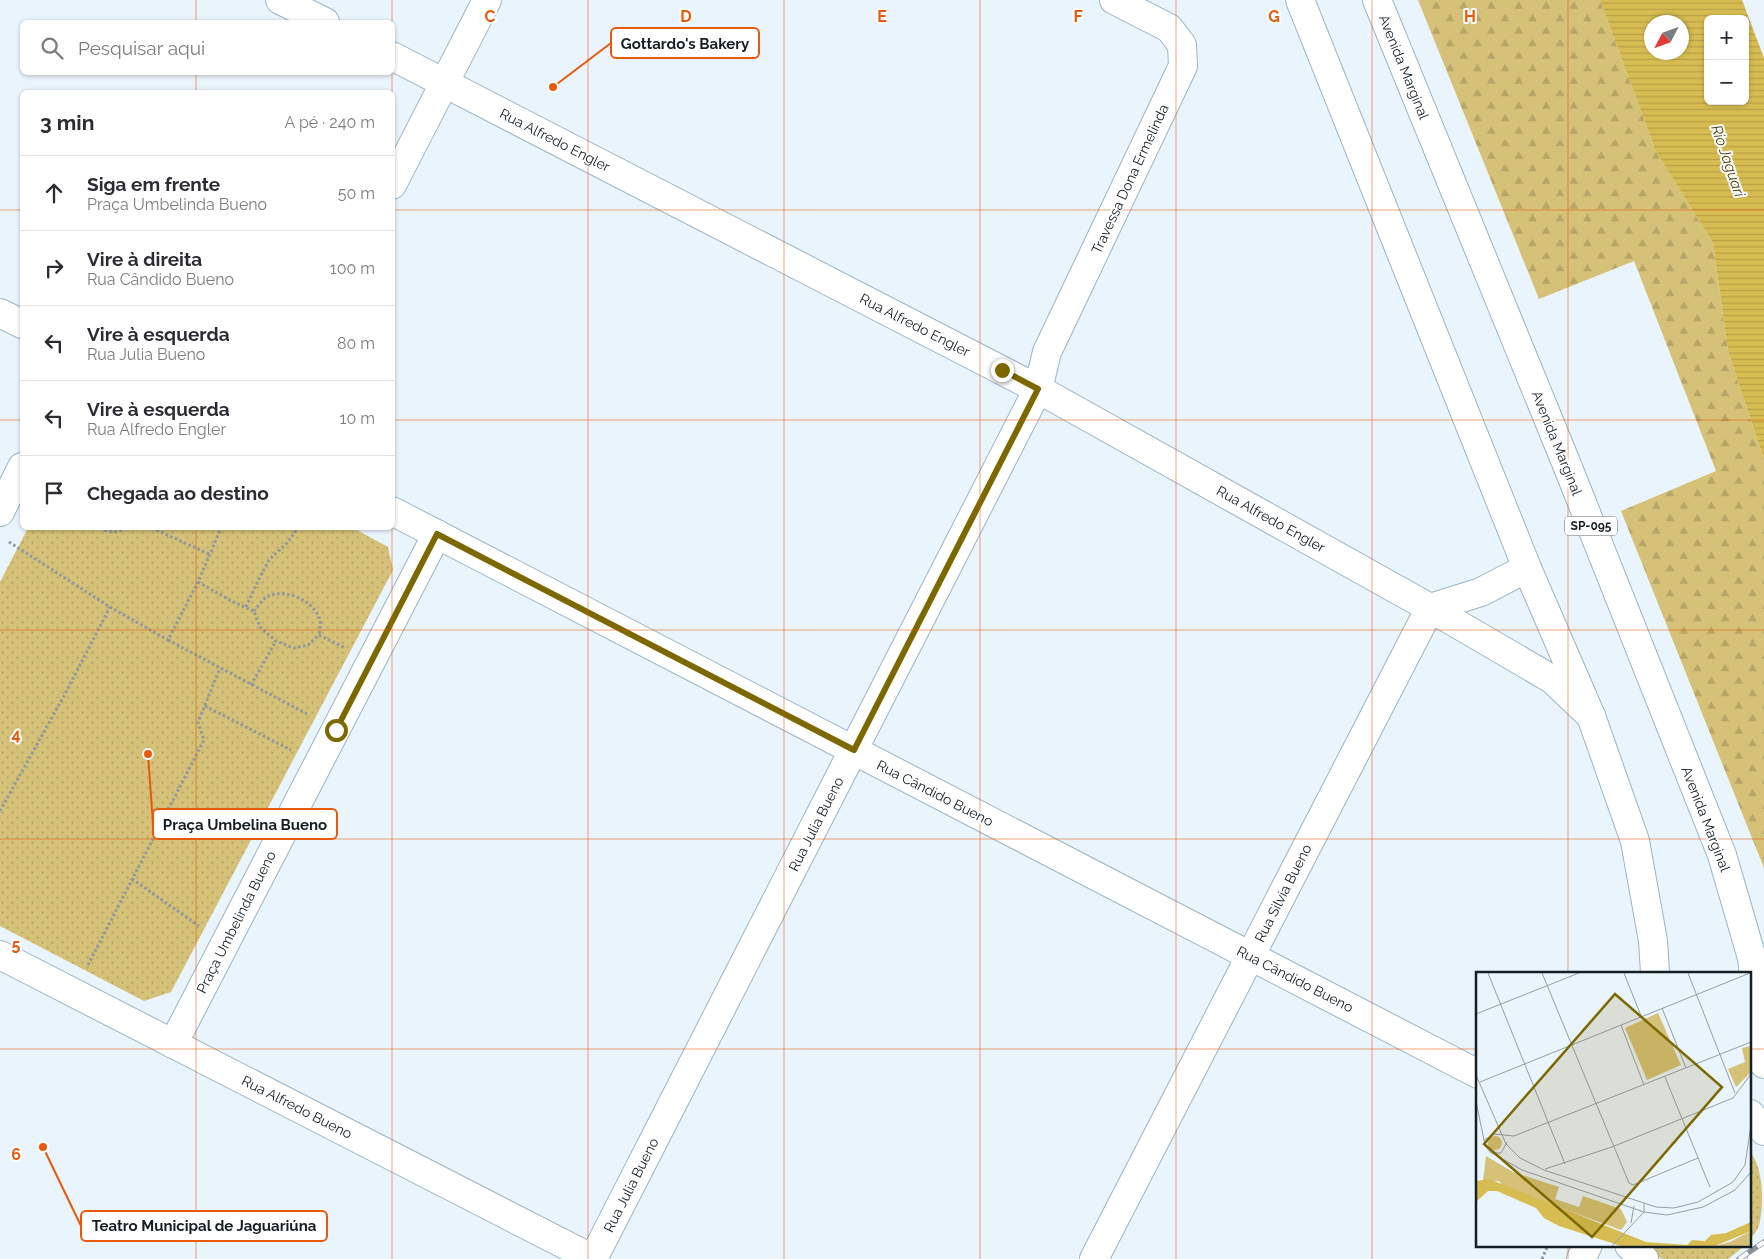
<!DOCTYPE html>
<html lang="pt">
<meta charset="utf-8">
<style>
body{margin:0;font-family:Raleway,sans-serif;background:#f7f7f7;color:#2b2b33}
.controls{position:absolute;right:15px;top:15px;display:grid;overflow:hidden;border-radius:8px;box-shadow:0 1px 4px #0004}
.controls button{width:45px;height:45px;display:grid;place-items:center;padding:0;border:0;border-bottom:1px solid #e1e1e2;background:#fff;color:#2b2b33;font:25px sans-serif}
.compass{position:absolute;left:1644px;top:15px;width:45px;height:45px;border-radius:50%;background:#fff;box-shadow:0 1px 4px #0004;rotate:229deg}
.stop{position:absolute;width:15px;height:15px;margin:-11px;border:4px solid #7d6800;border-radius:50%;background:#fff}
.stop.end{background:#7d6800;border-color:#fff;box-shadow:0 1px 5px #0008}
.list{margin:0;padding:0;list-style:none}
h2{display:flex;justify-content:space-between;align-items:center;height:65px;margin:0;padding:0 20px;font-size:21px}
h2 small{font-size:16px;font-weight:400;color:#7c7c81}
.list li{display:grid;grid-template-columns:32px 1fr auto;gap:15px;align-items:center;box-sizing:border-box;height:75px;padding:0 20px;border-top:1px solid #e1e1e2}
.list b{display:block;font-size:19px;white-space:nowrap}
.list p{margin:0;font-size:16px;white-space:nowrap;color:#7c7c81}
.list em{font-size:16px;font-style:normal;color:#7c7c81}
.icon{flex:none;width:28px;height:28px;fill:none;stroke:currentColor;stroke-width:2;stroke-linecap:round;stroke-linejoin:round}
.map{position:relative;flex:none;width:1764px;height:1259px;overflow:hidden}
.search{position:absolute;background:#fff;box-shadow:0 1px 4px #0004;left:20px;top:20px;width:375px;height:55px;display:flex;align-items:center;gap:12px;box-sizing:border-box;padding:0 18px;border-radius:8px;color:#7c7c81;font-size:19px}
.panel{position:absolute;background:#fff;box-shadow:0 1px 4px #0004;left:20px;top:90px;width:375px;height:440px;border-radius:8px}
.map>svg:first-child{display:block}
.grass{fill:url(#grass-dots)}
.forest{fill:url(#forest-firs)}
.water{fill:url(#water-rules);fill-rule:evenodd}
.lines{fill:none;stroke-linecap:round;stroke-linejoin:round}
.minor-casing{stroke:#9bb4c6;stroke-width:30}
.major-casing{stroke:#9bb4c6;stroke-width:30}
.path{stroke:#8e989f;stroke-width:3;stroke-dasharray:2.5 2.5;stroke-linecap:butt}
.minor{stroke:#fff;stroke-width:28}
.major{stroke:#fff;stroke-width:28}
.rail-casing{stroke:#88929a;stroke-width:5.5}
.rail{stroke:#fff;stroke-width:4;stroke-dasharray:11;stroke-linecap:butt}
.route{stroke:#7d6800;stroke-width:6}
.grid{fill:none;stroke:#e8590c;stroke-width:1;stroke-opacity:0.55}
.labels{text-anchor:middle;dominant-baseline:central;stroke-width:4;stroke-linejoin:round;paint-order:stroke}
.shield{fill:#fff;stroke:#5a6266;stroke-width:1}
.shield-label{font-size:12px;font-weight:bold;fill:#141e25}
.street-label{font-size:14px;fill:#141e25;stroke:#fff}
.water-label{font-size:15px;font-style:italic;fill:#4a3f12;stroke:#fff}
.inset-road{fill:none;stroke:#949ea6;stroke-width:1}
.view{fill:#7d6800;fill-opacity:0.15;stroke:#7d6800;stroke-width:2.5}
.inset-edge{fill:none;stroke:#141e25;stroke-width:2.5}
.grid-label{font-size:16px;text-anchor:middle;font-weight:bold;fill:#e8590c;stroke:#fff;stroke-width:4;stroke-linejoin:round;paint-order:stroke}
.leader{fill:none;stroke:#e8590c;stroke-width:2}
.callout-dot{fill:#e8590c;stroke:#fff;stroke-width:2}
.callout{fill:#fff;stroke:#e8590c;stroke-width:2}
.callout-label{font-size:15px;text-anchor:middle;font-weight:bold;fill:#141e25}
</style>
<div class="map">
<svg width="1764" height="1259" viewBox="0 0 1764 1259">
<defs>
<pattern id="grass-dots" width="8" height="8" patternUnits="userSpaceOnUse" patternTransform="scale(1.25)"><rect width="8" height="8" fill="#d5c177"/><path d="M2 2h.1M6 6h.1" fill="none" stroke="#b6a567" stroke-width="1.8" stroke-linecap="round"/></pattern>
<pattern id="forest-firs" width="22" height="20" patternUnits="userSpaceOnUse" patternTransform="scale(1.25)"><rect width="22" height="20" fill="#d5c177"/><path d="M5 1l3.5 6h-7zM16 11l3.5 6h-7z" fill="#b6a567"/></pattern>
<pattern id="water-rules" width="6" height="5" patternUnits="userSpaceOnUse" patternTransform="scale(1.25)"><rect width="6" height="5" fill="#d7bc52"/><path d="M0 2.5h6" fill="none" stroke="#b8a147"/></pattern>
</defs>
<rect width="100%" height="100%" fill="#eaf4fc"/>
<g class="grass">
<path d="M 28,528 L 353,528 L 388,547 L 393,570 L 171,992 L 144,1001 L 0,926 L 0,582 Z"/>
<path d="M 1750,1152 C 1764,1168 1764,1206 1759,1226 C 1757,1231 1753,1235 1750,1239 Z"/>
<path d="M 1644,1245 L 1746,1245 L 1728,1259 L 1663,1259 L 1657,1257 Z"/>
</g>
<path class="forest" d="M 1418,0 L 1600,0 L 1656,152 L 1713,243 L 1728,351 L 1764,460 L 1764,868 L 1621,511 L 1716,471 L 1634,261 L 1539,299 Z"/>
<path class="water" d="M 1600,0 L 1742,0 L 1764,58 L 1764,460 L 1728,351 L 1713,243 L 1656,152 ZM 1708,19 L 1745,19 L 1745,101 L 1708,101 ZM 1652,22 L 1682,22 L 1682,52 L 1652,52 Z"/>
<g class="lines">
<g class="minor-casing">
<g id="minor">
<path d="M 280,0 L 325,22"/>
<path d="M 392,56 L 1038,389 L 1430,608 L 1538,671 L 1553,680 L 1591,716"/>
<path d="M 392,185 L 487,0"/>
<path d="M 0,512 L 22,467"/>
<path d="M 1430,608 L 1481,592 L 1527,568"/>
<path d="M 0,955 L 593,1259"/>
<path d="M 173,1044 L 437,534"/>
<path d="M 593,1259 L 1038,389 L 1047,352 L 1183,66 L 1182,45 L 1169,28 L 1114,0"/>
<path d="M 1094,1259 L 1430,608"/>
</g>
</g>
<g class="major-casing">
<g id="major">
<path d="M 1300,0 L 1527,568 L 1591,716 L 1635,841 L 1653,941 L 1655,973"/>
<path d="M 1377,0 L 1567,465 L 1722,855 L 1752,958 L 1764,1064"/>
<path d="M 0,313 L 22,324"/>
<path d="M 392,511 L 1478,1074"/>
<path d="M 1750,1114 L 1764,1131"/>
<path d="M 1629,1245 L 1644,1259"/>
<path d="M 1581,1259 L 1588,1245"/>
<path d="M 1762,1259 L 1764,1257"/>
</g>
</g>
<g class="path">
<path d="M 100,528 C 109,533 118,533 126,528"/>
<path d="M 152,528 L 209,554"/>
<path d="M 9,542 L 110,607 L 168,640 L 198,582 L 221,528"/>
<path d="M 198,582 L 233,602 L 254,611 L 260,627 L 276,641 L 294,648 L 308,645 L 319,635 L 345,648"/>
<path d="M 246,607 L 258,581 L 269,560 L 287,543 L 298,528"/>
<path d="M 254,611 C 259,605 263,597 271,595 C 288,590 310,600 318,615 C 322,622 320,628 319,635"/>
<path d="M 168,640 L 309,715"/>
<path d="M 251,685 L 276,641"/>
<path d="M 205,706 L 291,750"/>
<path d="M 0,811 L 65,694 L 110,607"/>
<path d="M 132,879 L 199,926"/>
<path d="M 88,965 L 204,740 L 198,722 L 220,668"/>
<path d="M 1542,1259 L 1548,1245"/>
</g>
<use href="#minor" class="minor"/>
<use href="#major" class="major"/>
<g class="rail-casing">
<path id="rail" d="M 1739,1259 L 1764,1242"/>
</g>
<use href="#rail" class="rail"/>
</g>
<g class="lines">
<path class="route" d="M 336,730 L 437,534 L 854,750 L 1038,389 L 1002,370"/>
</g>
<path class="grid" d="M 196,0 L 196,22M 392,0 L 392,22M 588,0 L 588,1259M 784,0 L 784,1259M 980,0 L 980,1259M 1176,0 L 1176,1259M 1372,0 L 1372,1259M 1568,0 L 1568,973M 196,72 L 196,92M 392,72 L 392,92M 0,210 L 22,210M 392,210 L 1764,210M 0,420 L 22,420M 392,420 L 1764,420M 196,528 L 196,1259M 392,528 L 392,1259M 0,630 L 1764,630M 0,839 L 1764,839M 0,1049 L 1478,1049M 1750,1049 L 1764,1049M 1568,1245 L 1568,1259"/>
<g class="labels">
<rect class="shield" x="1565" y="516.5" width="52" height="19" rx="4"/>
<g class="shield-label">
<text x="1591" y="526">SP-095</text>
</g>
<g class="street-label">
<text transform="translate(1404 67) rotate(68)">Avenida Marginal</text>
<text transform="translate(555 140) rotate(27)">Rua Alfredo Engler</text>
<text transform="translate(1130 179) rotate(-65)">Travessa Dona Ermelinda</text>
<text transform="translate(915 325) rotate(27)">Rua Alfredo Engler</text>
<text transform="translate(1557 443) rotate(68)">Avenida Marginal</text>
<text transform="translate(1271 519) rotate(29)">Rua Alfredo Engler</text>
<text transform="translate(935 793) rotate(27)">Rua Cândido Bueno</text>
<text transform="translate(1706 819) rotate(69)">Avenida Marginal</text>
<text transform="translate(816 824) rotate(-63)">Rua Julia Bueno</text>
<text transform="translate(1283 893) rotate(-63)">Rua Silvia Bueno</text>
<text transform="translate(236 922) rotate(-63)">Praça Umbelinda Bueno</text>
<text transform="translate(1295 979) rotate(27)">Rua Cândido Bueno</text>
<text transform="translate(297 1107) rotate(27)">Rua Alfredo Bueno</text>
<text transform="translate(631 1185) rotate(-63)">Rua Julia Bueno</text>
</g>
<g class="water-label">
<text transform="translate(1728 161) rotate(71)">Rio Jaguari</text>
</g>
</g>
<g transform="translate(1476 972)">
<rect width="275" height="275" fill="#eaf4fc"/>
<path d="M 182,41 L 205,93 L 171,108 L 149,56 ZM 275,74 L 275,100 L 260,115 L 252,97 L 269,90 L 266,76 ZM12 171a7 7 0 1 1 14 0a7 7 0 1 1-14 0Z" fill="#d5c177"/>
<path d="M 10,184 L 37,200 L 83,215 L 79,227 L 103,235 L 107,224 L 145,237 L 151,250 L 145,258 L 28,215 L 23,209 L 7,209 ZM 275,259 L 275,274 L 239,274 L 254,270 Z" fill="#d5c177"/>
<path d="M 13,207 L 170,270 L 211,273 L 216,268 L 229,269 L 235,263 L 250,261 L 275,250 L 275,259 L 239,274 L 145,274 L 83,254 L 68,246 L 60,236 L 21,219 L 12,219 L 0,230 L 0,209 Z" fill="#d7bc52"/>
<path class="inset-road" d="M 12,1 L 89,192M 66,1 L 153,211 L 157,213 L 222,186M 148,1 L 165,44M 212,1 L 259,121M 186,36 L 210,96M 0,42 L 103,1M 145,53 L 168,113M 0,103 L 30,172 L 44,186 L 68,198 L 180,235 L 198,236 L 222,230 L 257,210 L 269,193 L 275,153M 189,105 L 234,215M 4,110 L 274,1M 0,129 L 9,173 L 14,180 L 46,198 L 168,240 L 191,243 L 227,235 L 259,218 L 275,200M 8,168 L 18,162 L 38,164 L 275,70M 16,181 L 25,181 L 31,170M 69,197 L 136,175 L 257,126 L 275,102M 155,251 L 158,234M 136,274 L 168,240 L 168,232"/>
<path class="view" d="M 139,22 L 246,115 L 116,265 L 8,172 Z"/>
<rect width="275" height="275" class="inset-edge"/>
</g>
<g class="grid-label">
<text x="490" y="22">C</text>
<text x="686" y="22">D</text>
<text x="882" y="22">E</text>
<text x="1078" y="22">F</text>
<text x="1274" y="22">G</text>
<text x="1470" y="22">H</text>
<text x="16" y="740">4</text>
<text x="16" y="950">5</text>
<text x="16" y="1160">6</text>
</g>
<path class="leader" d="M553 87L611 43M148 754L153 824M43 1147L81 1226"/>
<g class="callout-dot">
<circle cx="553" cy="87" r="5"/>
<circle cx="148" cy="754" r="5"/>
<circle cx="43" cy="1147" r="5"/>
</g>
<g class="callout">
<rect x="611" y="28" width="148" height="30" rx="5"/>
<rect x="153" y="809" width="184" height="30" rx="5"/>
<rect x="81" y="1211" width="246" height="30" rx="5"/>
</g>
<g class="callout-label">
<text x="685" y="49">Gottardo's Bakery</text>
<text x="245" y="830">Praça Umbelina Bueno</text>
<text x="204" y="1231">Teatro Municipal de Jaguariúna</text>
</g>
</svg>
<div class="controls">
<button>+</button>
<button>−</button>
</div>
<svg class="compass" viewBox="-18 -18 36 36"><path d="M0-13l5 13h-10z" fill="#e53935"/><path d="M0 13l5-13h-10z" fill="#7c7c81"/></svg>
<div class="stop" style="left:336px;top:730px"></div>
<div class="stop end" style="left:1002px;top:370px"></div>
<div class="search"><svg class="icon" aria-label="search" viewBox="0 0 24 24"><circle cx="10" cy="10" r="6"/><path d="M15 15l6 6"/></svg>Pesquisar aqui</div>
<section class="panel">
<h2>3 min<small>A pé · 240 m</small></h2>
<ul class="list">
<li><svg class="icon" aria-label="ahead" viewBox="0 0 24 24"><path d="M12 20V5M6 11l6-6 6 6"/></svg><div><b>Siga em frente</b><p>Praça Umbelinda Bueno</p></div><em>50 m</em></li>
<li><svg class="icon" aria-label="right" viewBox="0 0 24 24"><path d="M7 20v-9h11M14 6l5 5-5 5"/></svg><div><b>Vire à direita</b><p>Rua Cândido Bueno</p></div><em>100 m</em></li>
<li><svg class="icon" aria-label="left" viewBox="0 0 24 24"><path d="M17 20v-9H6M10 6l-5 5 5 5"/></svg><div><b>Vire à esquerda</b><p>Rua Julia Bueno</p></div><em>80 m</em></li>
<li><svg class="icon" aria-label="left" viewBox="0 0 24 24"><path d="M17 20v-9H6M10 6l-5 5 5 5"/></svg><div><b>Vire à esquerda</b><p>Rua Alfredo Engler</p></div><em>10 m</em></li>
<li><svg class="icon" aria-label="arrive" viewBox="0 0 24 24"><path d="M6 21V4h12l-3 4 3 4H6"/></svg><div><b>Chegada ao destino</b></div></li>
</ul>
</section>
</div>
